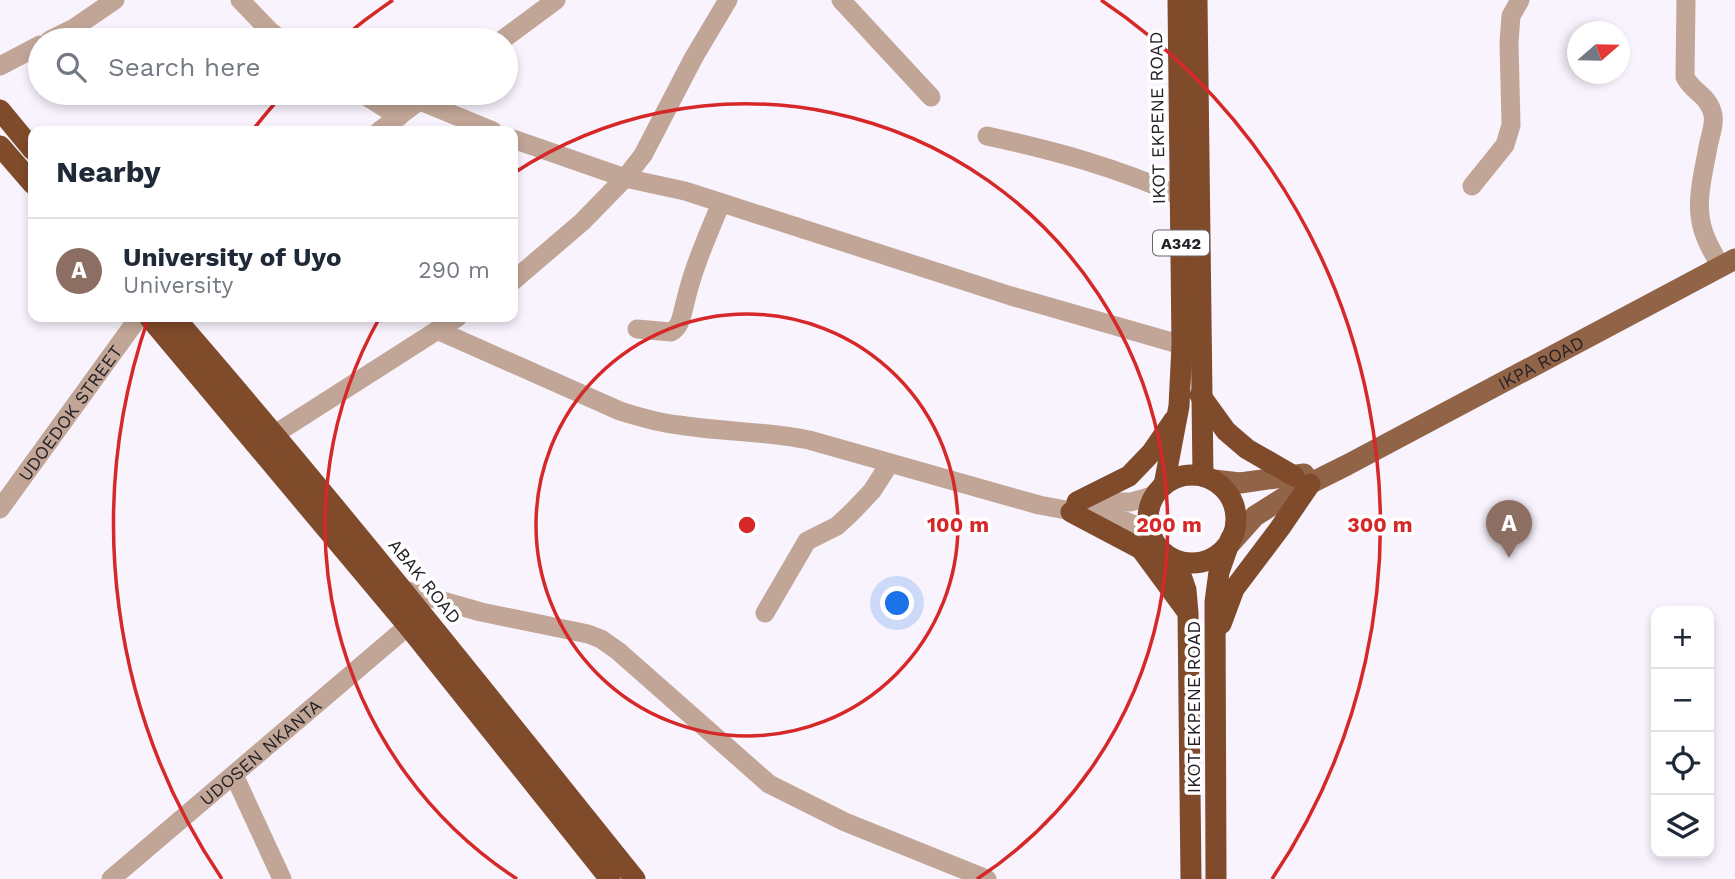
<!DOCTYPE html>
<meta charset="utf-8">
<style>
body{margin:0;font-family:"Work Sans",sans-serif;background:#f2f2f3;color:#1f2937}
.controls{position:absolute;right:21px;bottom:21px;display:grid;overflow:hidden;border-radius:14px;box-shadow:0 4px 10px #0003}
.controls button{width:63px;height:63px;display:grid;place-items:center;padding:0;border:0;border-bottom:2px solid #e0e1e3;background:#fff;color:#1f2937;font:35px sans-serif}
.compass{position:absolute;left:1567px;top:21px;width:63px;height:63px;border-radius:50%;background:#fff;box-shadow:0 4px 10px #0003;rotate:70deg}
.you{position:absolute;left:898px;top:604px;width:24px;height:24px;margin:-18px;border:5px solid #fff;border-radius:50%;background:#1a73e8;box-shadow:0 0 0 10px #1a73e833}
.badge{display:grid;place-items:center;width:46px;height:46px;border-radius:50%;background:#7c3aed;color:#fff;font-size:23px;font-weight:700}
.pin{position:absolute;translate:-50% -58px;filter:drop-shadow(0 2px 4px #0008)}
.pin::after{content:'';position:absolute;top:37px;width:24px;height:21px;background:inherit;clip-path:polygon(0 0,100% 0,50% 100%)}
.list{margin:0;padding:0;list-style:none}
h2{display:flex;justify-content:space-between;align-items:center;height:91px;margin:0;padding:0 28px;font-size:30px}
h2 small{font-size:23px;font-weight:400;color:#747a83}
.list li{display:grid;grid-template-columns:46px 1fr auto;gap:21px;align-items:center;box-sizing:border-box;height:105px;padding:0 28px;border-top:2px solid #e0e1e3}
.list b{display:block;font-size:26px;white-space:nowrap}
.list p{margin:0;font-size:23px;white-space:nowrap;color:#747a83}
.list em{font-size:23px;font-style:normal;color:#747a83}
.icon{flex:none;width:38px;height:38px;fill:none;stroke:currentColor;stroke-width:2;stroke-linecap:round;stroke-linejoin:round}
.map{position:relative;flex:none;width:1735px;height:879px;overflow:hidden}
.search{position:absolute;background:#fff;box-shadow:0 4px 10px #0003;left:28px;top:28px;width:490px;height:77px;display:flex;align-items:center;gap:18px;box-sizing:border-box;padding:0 24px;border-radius:38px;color:#747a83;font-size:26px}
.panel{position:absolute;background:#fff;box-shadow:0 4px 10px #0003;left:28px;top:126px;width:490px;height:196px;border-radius:14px}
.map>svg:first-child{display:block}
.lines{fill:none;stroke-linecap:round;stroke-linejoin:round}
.minor{stroke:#c1a697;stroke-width:19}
.major{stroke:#916347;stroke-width:21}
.highway{stroke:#7f4b2a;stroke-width:21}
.ring{fill:none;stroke:#d62828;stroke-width:3.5}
.labels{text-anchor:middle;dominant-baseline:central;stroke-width:7;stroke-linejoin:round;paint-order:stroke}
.shield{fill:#fff;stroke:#666468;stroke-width:2}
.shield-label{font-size:16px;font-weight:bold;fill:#252127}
.street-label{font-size:18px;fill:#252127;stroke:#fff}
.centre{fill:#d62828;stroke:#fff;stroke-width:3.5}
.ring-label{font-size:21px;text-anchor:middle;font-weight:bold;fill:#d62828;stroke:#fff;stroke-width:7;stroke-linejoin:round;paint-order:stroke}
</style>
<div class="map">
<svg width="1735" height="879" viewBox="0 0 1735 879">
<rect width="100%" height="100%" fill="#f9f3fd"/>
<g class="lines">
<g class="minor">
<path d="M 240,0 L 270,31 L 282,40"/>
<path d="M 841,0 L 931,97"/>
<path d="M 1686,0 L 1685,77 C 1693,93 1709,95 1713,115 C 1715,125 1710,136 1708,147 C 1704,170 1696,199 1701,222 C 1704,238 1713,253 1721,267"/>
<path d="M 50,40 L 74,28 L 115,0"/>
<path d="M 502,40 L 556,0"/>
<path d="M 0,66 L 40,45"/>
<path d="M 361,93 L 399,117"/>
<path d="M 420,101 L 493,131"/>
<path d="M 379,131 L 430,93"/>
<path d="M 987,136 C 1056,151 1115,167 1180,196"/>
<path d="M 513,139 L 625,178 L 685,191 L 1011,296 L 1182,345"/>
<path d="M 1472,186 L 1505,145 L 1511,125 L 1509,42 L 1511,16 L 1520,0"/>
<path d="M 513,281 L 582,222 L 625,178 L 643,155 L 694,57 L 728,0"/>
<path d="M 637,329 L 671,332 C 681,327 682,314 685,303 C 693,268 707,237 721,203"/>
<path d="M 437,330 L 620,411 C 639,417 659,423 679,425 C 722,432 766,431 809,440 L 1039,505 L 1125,521 L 1150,532"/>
<path d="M 275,434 L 458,317"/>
<path d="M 1078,502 L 1131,502 L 1155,495"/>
<path id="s1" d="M 0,509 L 139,317"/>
<path d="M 404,590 L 481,612 L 588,634 L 601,639 L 618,651 L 769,784 L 845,822 L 987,879"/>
<path d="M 765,613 L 807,541 L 837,526 L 852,512 L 872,491 L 890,463"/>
<path d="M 234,775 L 282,879"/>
<path id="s2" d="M 111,879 L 408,626"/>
</g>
<g class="major">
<path d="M 1214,480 L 1240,483 L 1304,474"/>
<path id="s3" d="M 1230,544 L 1255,516 L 1293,492 L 1347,465 L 1735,259"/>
</g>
<g class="highway">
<path d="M 1197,0 L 1203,476"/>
<path d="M 0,110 L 33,150"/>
<path d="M 0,146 L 33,184"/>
<path d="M 149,317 L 408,626 L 610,879"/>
<path d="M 174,317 C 333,500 483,690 635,879"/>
<path d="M 1200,395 L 1226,431 L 1247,449 L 1294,476"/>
<circle cx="1192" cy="519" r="44"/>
<path d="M 1164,485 L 1179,406 L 1182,345 L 1178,0"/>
<path d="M 1077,502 L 1129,476 L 1152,452 L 1174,420"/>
<path d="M 1071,512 L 1141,549 L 1186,610"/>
<path d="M 1176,561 L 1186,590 L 1188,613 L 1191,879"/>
<path d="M 1221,624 L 1234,589 L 1280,528 L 1310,484"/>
<path d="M 1216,879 L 1215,602 L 1219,572 L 1231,538"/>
</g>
</g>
<g class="ring">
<circle cx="747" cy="525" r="211"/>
<path d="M517 879A422 422 0 0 1 380 317M514 173A422 422 0 1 1 977 879"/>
<path d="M222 879A633 633 0 0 1 148 319M252 131A633 633 0 0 1 284 93M340 40A633 633 0 0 1 393 0M1101 0A633 633 0 0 1 1272 879"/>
</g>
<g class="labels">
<rect class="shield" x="1153" y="230.5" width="56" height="25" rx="5"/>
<g class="shield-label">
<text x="1181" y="243">A342</text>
</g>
<g class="street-label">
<text transform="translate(1157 118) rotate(-91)">IKOT EKPENE ROAD</text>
<text stroke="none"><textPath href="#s3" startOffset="362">IKPA ROAD</textPath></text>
<text stroke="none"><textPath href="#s1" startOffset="119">UDOEDOK STREET</textPath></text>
<text transform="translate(425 581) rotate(51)">ABAK ROAD</text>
<text transform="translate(1193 707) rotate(-90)">IKOT EKPENE ROAD</text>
<text stroke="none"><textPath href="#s2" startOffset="196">UDOSEN NKANTA</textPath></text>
</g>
</g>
<circle cx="747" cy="525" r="10" class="centre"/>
<g class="ring-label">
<text x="958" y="532">100 m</text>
<text x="1169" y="532">200 m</text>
<text x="1380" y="532">300 m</text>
</g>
</svg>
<div class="controls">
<button>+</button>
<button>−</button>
<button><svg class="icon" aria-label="locate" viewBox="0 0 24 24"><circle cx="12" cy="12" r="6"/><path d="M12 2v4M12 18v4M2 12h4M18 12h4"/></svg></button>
<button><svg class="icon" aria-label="layers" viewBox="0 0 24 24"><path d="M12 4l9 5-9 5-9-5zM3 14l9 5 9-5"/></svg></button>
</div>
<svg class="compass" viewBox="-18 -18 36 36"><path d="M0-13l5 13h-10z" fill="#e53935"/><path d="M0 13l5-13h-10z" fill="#747a83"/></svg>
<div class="you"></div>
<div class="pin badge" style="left:1509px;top:558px;background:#8d6e63">A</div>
<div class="search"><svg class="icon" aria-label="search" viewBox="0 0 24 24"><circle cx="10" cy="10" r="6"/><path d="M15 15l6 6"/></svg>Search here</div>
<section class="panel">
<h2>Nearby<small></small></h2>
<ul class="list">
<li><span class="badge" style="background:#8d6e63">A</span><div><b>University of Uyo</b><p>University</p></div><em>290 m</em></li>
</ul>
</section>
</div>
